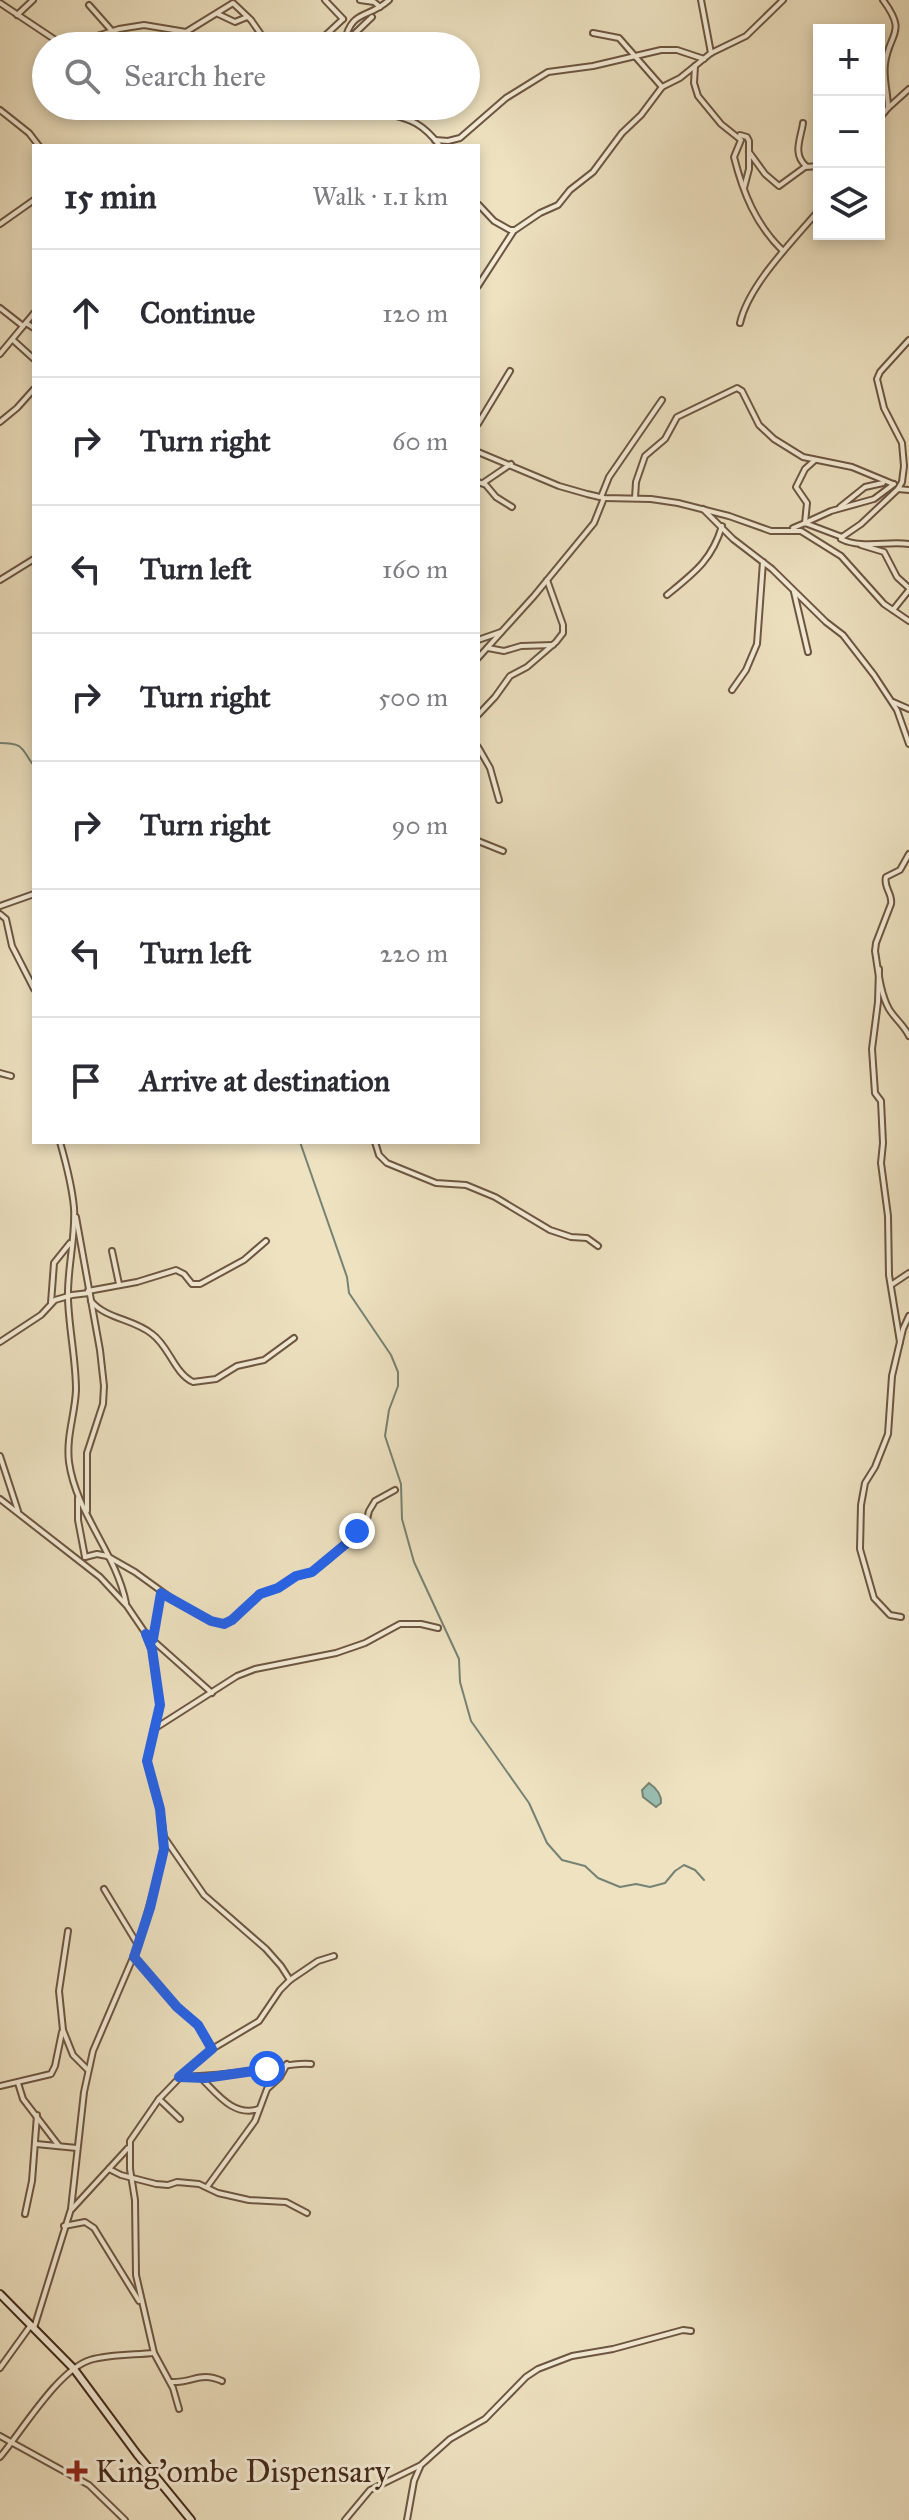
<!DOCTYPE html>
<meta charset="utf-8">
<style>
body{margin:0;font-family:"IM FELL Great Primer",serif;background:#f7f7f7;color:#2b2b33}
.controls{position:absolute;right:24px;top:24px;display:grid;overflow:hidden;border-radius:0px;box-shadow:0 4px 12px #0003}
.controls button{width:72px;height:72px;display:grid;place-items:center;padding:0;border:0;border-bottom:2px solid #e1e1e2;background:#fff;color:#2b2b33;font:40px sans-serif}
.stop{position:absolute;width:24px;height:24px;margin:-18px;border:6px solid #2563eb;border-radius:50%;background:#fff}
.stop.end{background:#2563eb;border-color:#fff;box-shadow:0 2px 8px #0008}
.list{margin:0;padding:0;list-style:none}
h2{display:flex;justify-content:space-between;align-items:center;height:104px;margin:0;padding:0 32px;font-size:34px}
h2 small{font-size:26px;font-weight:400;color:#7c7c81}
.list li{display:grid;grid-template-columns:52px 1fr auto;gap:24px;align-items:center;box-sizing:border-box;height:128px;padding:0 32px;border-top:2px solid #e1e1e2}
.list b{display:block;font-size:30px;white-space:nowrap}
.list em{font-size:26px;font-style:normal;color:#7c7c81}
.icon{flex:none;width:44px;height:44px;fill:none;stroke:currentColor;stroke-width:2;stroke-linecap:round;stroke-linejoin:round}
.map{position:relative;flex:none;width:909px;height:2520px;overflow:hidden}
.search{position:absolute;background:#fff;box-shadow:0 4px 12px #0003;left:32px;top:32px;width:448px;height:88px;display:flex;align-items:center;gap:20px;box-sizing:border-box;padding:0 28px;border-radius:44px;color:#7c7c81;font-size:30px}
.panel{position:absolute;background:#fff;box-shadow:0 4px 12px #0003;left:32px;top:144px;width:448px;height:1000px;border-radius:0px}
.map>svg:first-child{display:block}
.water{fill:#99beb1;stroke:#768274;stroke-width:2}
.lines{fill:none;stroke-linecap:round;stroke-linejoin:round}
.stream{stroke:#768274;stroke-width:2}
.street-casing{stroke:#6d5642;stroke-width:8}
.secondary-casing{stroke:#422818;stroke-width:10}
.street{stroke:#f4ecd7;stroke-width:4}
.secondary{stroke:#f4ecd7;stroke-width:6}
.route{stroke:#2563eb;stroke-width:10}
.poi-dot{fill:#8f2418;stroke:#f4ecd7;stroke-width:3}
.labels{text-anchor:middle;dominant-baseline:central;stroke-width:6;stroke-linejoin:round;paint-order:stroke}
.poi-label{font-size:32px;fill:#422818;stroke:#f4ecd7;text-anchor:start}
</style>
<div class="map">
<svg width="909" height="2520" viewBox="0 0 909 2520">
<rect width="100%" height="100%" fill="#eee2c1"/>
<filter id="stains"><feTurbulence type="fractalNoise" baseFrequency=".0025" numOctaves="4"/><feColorMatrix values="0 0 0 0 .2 0 0 0 0 .09 0 0 0 0 .02 0 0 0 .5 -.17"/></filter>
<radialGradient id="worn" r=".72"><stop offset=".6" stop-color="#630" stop-opacity="0"/><stop offset="1" stop-color="#630" stop-opacity=".3"/></radialGradient>
<path class="water" d="M 649,1783 C 656,1788 662,1794 661,1803 L 656,1807 L 643,1797 L 642,1790 Z"/>
<g class="lines">
<g class="stream">
<path d="M 0,743 C 25,743 21,749 34,766"/>
<path d="M 300,1142 L 347,1277 L 349,1293 L 391,1355 L 398,1372 L 398,1386 L 389,1410 L 385,1436 L 401,1484 L 402,1519 L 414,1562 L 459,1659 L 460,1682 L 471,1721 L 529,1803 L 547,1843 L 562,1860 L 585,1866 L 598,1878 L 620,1887 L 636,1884 L 650,1887 L 665,1883 L 675,1871 L 684,1865 L 695,1870 L 704,1880"/>
</g>
<g class="street-casing">
<g id="street">
<path d="M 325,0 L 343,19"/>
<path d="M 360,0 L 374,2 L 380,7"/>
<path d="M 701,0 L 711,53"/>
<path d="M 0,3 L 60,43 L 69,45 L 119,29 L 144,25 L 186,32 L 233,3 L 251,20 L 269,46"/>
<path d="M 89,5 L 112,31"/>
<path d="M 218,14 L 235,22 L 247,17"/>
<path d="M 17,15 L 33,0"/>
<path d="M 593,33 L 619,38 L 662,87"/>
<path d="M 344,43 C 352,8 367,20 389,0"/>
<path d="M 314,46 L 343,19"/>
<path d="M 338,46 L 349,39 L 372,17"/>
<path d="M 424,46 L 428,42"/>
<path d="M 695,66 L 694,83 L 698,96 L 721,124 L 741,140 L 734,157 C 743,193 756,225 783,251"/>
<path d="M 186,106 L 187,107"/>
<path d="M 365,106 C 400,121 414,112 440,146"/>
<path d="M 888,108 L 909,89"/>
<path d="M 0,110 L 29,133 L 39,146"/>
<path d="M 879,119 L 888,108 C 888,93 883,79 885,64 C 889,32 908,34 883,0"/>
<path d="M 803,123 C 801,138 792,154 806,166"/>
<path d="M 740,135 L 747,137 L 749,141 L 749,169 L 744,188"/>
<path d="M 435,140 L 448,141 L 460,138 L 506,98 L 548,72 L 593,66 L 661,50 L 677,50 L 704,59"/>
<path d="M 749,152 L 765,174 L 779,186 L 805,167 L 819,166"/>
<path d="M 478,204 L 494,221 L 510,230 L 515,230 L 540,213 L 558,205 L 570,190 L 593,172 L 622,133 L 641,115 L 662,87 L 680,78 L 711,53 L 746,36 L 783,0"/>
<path d="M 0,224 L 34,200"/>
<path d="M 478,286 L 513,232"/>
<path d="M 0,308 L 23,326"/>
<path d="M 26,323 L 34,328"/>
<path d="M 740,323 C 749,284 793,241 819,210"/>
<path d="M 13,340 L 34,359"/>
<path d="M 0,354 L 34,313"/>
<path d="M 0,422 L 17,408 L 34,389"/>
<path d="M 478,424 L 510,371"/>
<path d="M 478,452 L 559,486 L 587,494 L 604,498 L 651,499 L 678,503 L 729,516 L 771,531 L 801,531 L 841,556 L 884,604 L 909,621"/>
<path d="M 478,482 L 486,485 L 496,497 L 512,507"/>
<path d="M 483,483 L 511,464"/>
<path d="M 898,489 L 909,490"/>
<path d="M 601,497 L 609,477 L 662,400"/>
<path d="M 635,498 L 636,482 L 645,456 L 665,439 L 677,417 L 737,388 L 742,391 L 759,425 L 774,439 L 803,457 L 852,467 L 893,484"/>
<path d="M 840,507 L 865,487 L 883,483"/>
<path d="M 703,509 L 733,539 L 772,569 L 826,622 L 843,635 L 874,675 L 897,710 L 909,744"/>
<path d="M 807,522 L 831,511 L 874,499 L 894,484"/>
<path d="M 805,523 L 807,503 L 796,487 L 805,469 L 815,460"/>
<path d="M 793,528 L 805,523 L 842,537 L 861,524 L 898,489 L 902,482 L 904,466 L 902,443 L 884,408 L 877,379 L 880,372 L 909,340"/>
<path d="M 841,539 C 861,549 887,541 909,544"/>
<path d="M 861,545 L 884,552 L 897,577 L 909,588"/>
<path d="M 0,580 L 34,559"/>
<path d="M 794,592 L 808,652"/>
<path d="M 667,595 C 694,573 712,560 722,526"/>
<path d="M 893,610 L 909,590"/>
<path d="M 478,640 L 501,632"/>
<path d="M 488,648 L 504,651 L 521,646 L 553,645"/>
<path d="M 478,658 L 534,596 L 594,523 L 604,498"/>
<path d="M 732,690 L 746,670 L 757,644 L 763,562"/>
<path d="M 893,702 L 909,709"/>
<path d="M 478,715 L 495,697 L 510,676 L 527,667 L 556,642 L 563,633 L 563,625 L 547,580"/>
<path d="M 478,747 L 490,768 L 499,800"/>
<path d="M 478,841 L 503,851"/>
<path d="M 909,854 L 900,870 L 886,877 C 883,887 893,894 891,904 L 876,943 L 875,951 C 878,969 880,993 889,1009 C 895,1019 904,1025 909,1036"/>
<path d="M 0,906 L 34,894"/>
<path d="M 0,914 L 6,919 L 12,946 L 34,989"/>
<path d="M 879,969 L 878,1002 L 872,1049 L 875,1093 L 881,1101 L 883,1143 L 881,1163 L 888,1216 L 889,1275 L 900,1342"/>
<path d="M 0,1073 L 11,1076"/>
<path d="M 60,1142 C 66,1163 72,1185 74,1208 C 76,1237 67,1268 68,1299 C 69,1329 76,1360 76,1390 C 75,1415 66,1436 69,1462 C 76,1513 116,1553 126,1603"/>
<path d="M 375,1142 L 379,1155 L 387,1163 L 436,1183 L 466,1185 L 495,1197 L 550,1230 L 571,1237 L 587,1238 L 598,1246"/>
<path d="M 76,1217 L 100,1350 L 104,1386 L 103,1404 L 87,1453 L 87,1511"/>
<path d="M 112,1251 L 119,1284"/>
<path d="M 891,1285 L 909,1273"/>
<path d="M 88,1291 L 137,1282 L 176,1270 L 184,1274 L 192,1284 L 200,1284 L 244,1260 L 266,1241"/>
<path d="M 91,1301 C 106,1319 134,1319 152,1334 C 169,1346 174,1373 193,1382 L 216,1379 L 237,1366 L 264,1360 L 294,1338"/>
<path d="M 51,1303 L 54,1263 L 70,1243"/>
<path d="M 0,1342 L 41,1315 L 55,1300 L 72,1295 L 89,1293"/>
<path d="M 0,1456 L 18,1511"/>
<path d="M 78,1498 L 78,1520 L 85,1557"/>
<path d="M 0,1499 L 100,1577 L 127,1606 L 146,1634 L 152,1649 L 160,1705 L 147,1761 L 160,1809 L 164,1837 L 162,1861 L 138,1946 L 93,2051 L 84,2092 L 71,2209 L 34,2328"/>
<path d="M 85,1557 L 97,1554 L 107,1556 L 135,1572 L 175,1601 L 211,1621 L 224,1624 L 232,1620 L 260,1594 L 278,1588 L 296,1576 L 311,1573 L 330,1558 L 366,1523 L 369,1511 L 375,1501 L 395,1490"/>
<path d="M 901,1617 L 890,1615 L 874,1598 L 860,1549 L 861,1505 L 865,1483 L 875,1467 L 888,1434 L 892,1376 L 903,1329 L 909,1316"/>
<path d="M 148,1636 L 212,1693"/>
<path d="M 153,1639 L 161,1594"/>
<path d="M 154,1729 L 237,1676 L 255,1669 L 336,1653 L 365,1643 L 400,1624 L 421,1624 L 438,1628"/>
<path d="M 164,1837 L 204,1895 L 266,1949 L 281,1966 L 290,1980"/>
<path d="M 104,1889 L 138,1945"/>
<path d="M 68,1931 L 59,1991 L 63,2030 L 73,2055 L 88,2070"/>
<path d="M 134,1957 L 177,2007 L 198,2025 L 211,2049"/>
<path d="M 182,2077 C 210,2076 238,2073 266,2069 C 282,2067 295,2062 311,2064"/>
<path d="M 202,2079 C 218,2095 234,2117 259,2109"/>
<path d="M 18,2083 L 23,2099 L 59,2146"/>
<path d="M 0,2086 L 51,2074 L 55,2066 L 62,2032"/>
<path d="M 159,2099 L 180,2119"/>
<path d="M 36,2144 L 77,2148"/>
<path d="M 109,2169 L 121,2175 L 156,2184 L 168,2185 L 177,2182 L 199,2184 L 218,2193 L 249,2200 L 286,2202 L 307,2213"/>
<path d="M 207,2187 L 255,2121 L 267,2089 L 280,2077 L 287,2064"/>
<path d="M 72,2209 L 128,2148"/>
<path d="M 25,2214 L 32,2181 L 37,2115"/>
<path d="M 64,2226 L 85,2222 L 94,2228 L 139,2301"/>
<path d="M 0,2368 L 31,2325"/>
<path d="M 171,2382 C 193,2383 200,2371 222,2381"/>
<path d="M 179,2409 L 173,2388 L 154,2353 L 136,2275 L 135,2200 L 130,2169 L 130,2141 L 159,2099 L 189,2068 L 212,2049 L 259,2021 L 280,1990 L 290,1980 L 318,1961 L 334,1956"/>
<path d="M 0,2436 L 89,2485 L 125,2520"/>
<path d="M 0,2457 C 22,2431 58,2370 90,2360 C 110,2354 133,2355 154,2353"/>
<path d="M 345,2520 L 370,2490 L 421,2465 L 450,2439 L 485,2419 L 526,2377 L 538,2369 L 572,2356 L 613,2349 L 683,2330 L 691,2331"/>
<path d="M 407,2520 L 414,2481 L 420,2467"/>
</g>
</g>
<g class="secondary-casing">
<path id="secondary" d="M 0,2294 L 74,2369 L 137,2454 L 191,2520"/>
</g>
<use href="#street" class="street"/>
<use href="#secondary" class="secondary"/>
</g>
<g class="lines">
<path class="route" d="M 267,2069 L 205,2078 L 179,2077 L 212,2049 L 198,2025 L 177,2007 L 134,1957 L 150,1908 L 164,1849 L 160,1809 L 147,1761 L 160,1705 L 152,1649 L 146,1634 L 153,1639 L 161,1593 L 211,1621 L 224,1624 L 232,1620 L 260,1594 L 278,1588 L 296,1576 L 312,1572 L 353,1538 L 357,1531"/>
</g>
<path class="poi-dot" d="M73 2459h8v8h8v8h-8v8h-8v-8h-8v-8h8z"/>
<g class="labels">
<g class="poi-label">
<text x="95" y="2471">King'ombe Dispensary</text>
</g>
</g>
<rect width="100%" height="100%" filter="url(#stains)"/>
<rect width="100%" height="100%" fill="url(#worn)"/>
</svg>
<div class="controls">
<button>+</button>
<button>−</button>
<button><svg class="icon" aria-label="layers" viewBox="0 0 24 24"><path d="M12 4l9 5-9 5-9-5zM3 14l9 5 9-5"/></svg></button>
</div>
<div class="stop" style="left:267px;top:2069px"></div>
<div class="stop end" style="left:357px;top:1531px"></div>
<div class="search"><svg class="icon" aria-label="search" viewBox="0 0 24 24"><circle cx="10" cy="10" r="6"/><path d="M15 15l6 6"/></svg>Search here</div>
<section class="panel">
<h2>15 min<small>Walk · 1.1 km</small></h2>
<ul class="list">
<li><svg class="icon" aria-label="ahead" viewBox="0 0 24 24"><path d="M12 20V5M6 11l6-6 6 6"/></svg><div><b>Continue</b></div><em>120 m</em></li>
<li><svg class="icon" aria-label="right" viewBox="0 0 24 24"><path d="M7 20v-9h11M14 6l5 5-5 5"/></svg><div><b>Turn right</b></div><em>60 m</em></li>
<li><svg class="icon" aria-label="left" viewBox="0 0 24 24"><path d="M17 20v-9H6M10 6l-5 5 5 5"/></svg><div><b>Turn left</b></div><em>160 m</em></li>
<li><svg class="icon" aria-label="right" viewBox="0 0 24 24"><path d="M7 20v-9h11M14 6l5 5-5 5"/></svg><div><b>Turn right</b></div><em>500 m</em></li>
<li><svg class="icon" aria-label="right" viewBox="0 0 24 24"><path d="M7 20v-9h11M14 6l5 5-5 5"/></svg><div><b>Turn right</b></div><em>90 m</em></li>
<li><svg class="icon" aria-label="left" viewBox="0 0 24 24"><path d="M17 20v-9H6M10 6l-5 5 5 5"/></svg><div><b>Turn left</b></div><em>220 m</em></li>
<li><svg class="icon" aria-label="arrive" viewBox="0 0 24 24"><path d="M6 21V4h12l-3 4 3 4H6"/></svg><div><b>Arrive at destination</b></div></li>
</ul>
</section>
</div>
